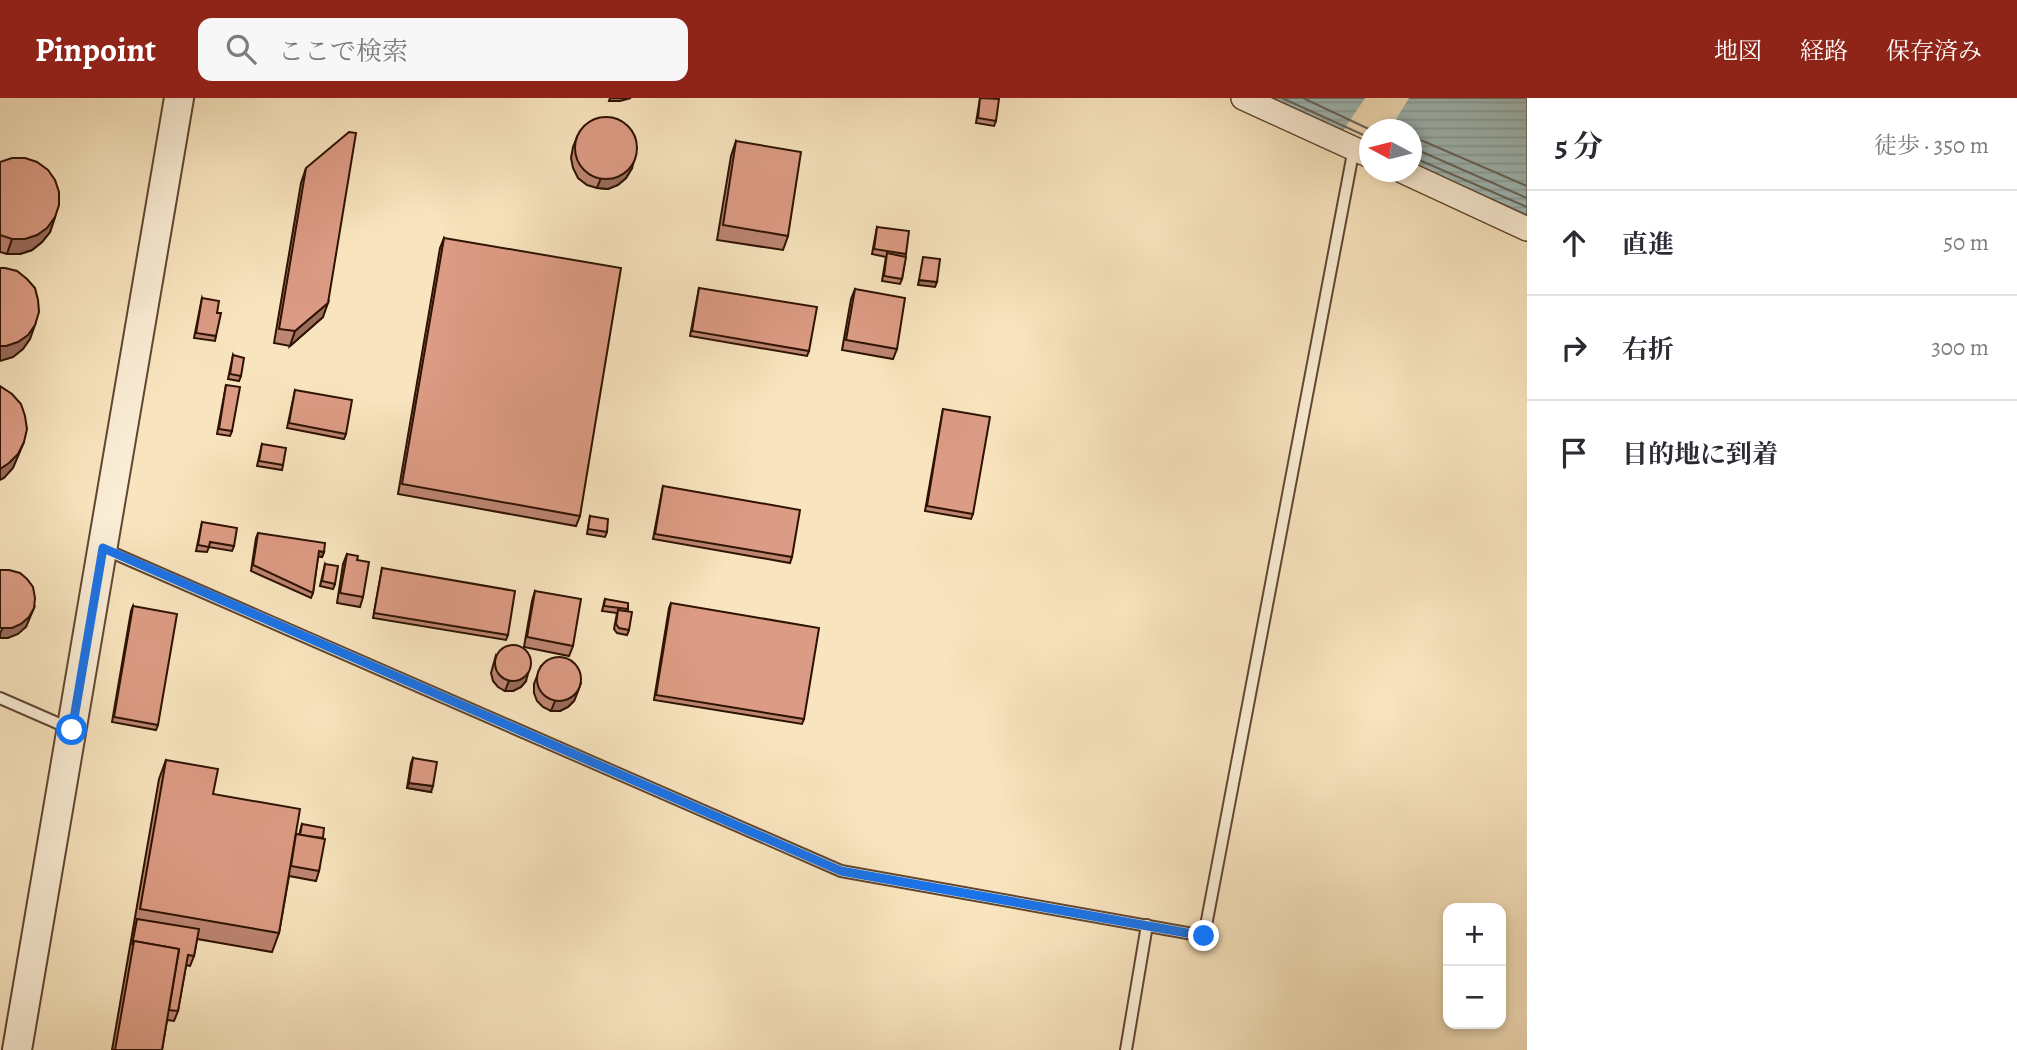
<!DOCTYPE html>
<html lang="ja">
<meta charset="utf-8">
<style>
body{margin:0;font-family:Alegreya,"Noto Serif JP",serif;background:#f7f7f7;color:#2b2b33}
.controls{position:absolute;right:21px;bottom:21px;display:grid;overflow:hidden;border-radius:14px;box-shadow:0 4px 10px #0003}
.controls button{width:63px;height:63px;display:grid;place-items:center;padding:0;border:0;border-bottom:2px solid #e1e1e2;background:#fff;color:#2b2b33;font:35px sans-serif}
.compass{position:absolute;left:1359px;top:21px;width:63px;height:63px;border-radius:50%;background:#fff;box-shadow:0 4px 10px #0003;rotate:277deg}
.stop{position:absolute;width:21px;height:21px;margin:-16px;border:5px solid #1a73e8;border-radius:50%;background:#fff}
.stop.end{background:#1a73e8;border-color:#fff;box-shadow:0 2px 7px #0008}
.list{margin:0;padding:0;list-style:none}
h2{display:flex;justify-content:space-between;align-items:center;height:91px;margin:0;padding:0 28px;font-size:30px}
h2 small{font-size:23px;font-weight:400;color:#7c7c81}
.list li{display:grid;grid-template-columns:46px 1fr auto;gap:21px;align-items:center;box-sizing:border-box;height:105px;padding:0 28px;border-top:2px solid #e1e1e2}
.list b{display:block;font-size:26px;white-space:nowrap}
.list em{font-size:23px;font-style:normal;color:#7c7c81}
.icon{flex:none;width:38px;height:38px;fill:none;stroke:currentColor;stroke-width:2;stroke-linecap:round;stroke-linejoin:round}
.map{position:relative;flex:none;width:1527px;height:952px;overflow:hidden}
header{display:flex;align-items:center;gap:42px;box-sizing:border-box;height:98px;padding:0 35px;background:#8f2418;color:#fff}
header strong{font-size:33px}
nav{display:flex;gap:38px;margin-inline-start:auto;font-size:24px}
.search{width:490px;height:63px;background:#f7f7f7;display:flex;align-items:center;gap:18px;box-sizing:border-box;padding:0 24px;border-radius:14px;color:#7c7c81;font-size:26px}
main{display:flex}
aside{flex:1;background:#fff}
.map>svg:first-child{display:block}
.water{fill:url(#water-rules);stroke:#727870;stroke-width:2}
.pier{fill:#f8e4be}
.lines{fill:none;stroke-linecap:round;stroke-linejoin:round}
.shore{stroke:#67675e;stroke-width:2}
.service-casing{stroke:#604631;stroke-width:14}
.minor-casing{stroke:#604631;stroke-width:26}
.tertiary-casing{stroke:#604631;stroke-width:32}
.service{stroke:#faedd5;stroke-width:10}
.minor{stroke:#faedd5;stroke-width:23}
.tertiary{stroke:#faedd5;stroke-width:28}
.wall{fill:#bd8572;stroke:#2e1202;stroke-width:2}
.shaded-wall{fill:#9a6c5c;stroke:#2e1202;stroke-width:2}
.building{fill:#dc9b84;stroke:#2e1202;stroke-width:2}
.route{stroke:#1a73e8;stroke-width:9}
</style>
<header>
<strong>Pinpoint</strong>
<div class="search"><svg class="icon" aria-label="search" viewBox="0 0 24 24"><circle cx="10" cy="10" r="6"/><path d="M15 15l6 6"/></svg>ここで検索</div>
<nav><a>地図</a><a>経路</a><a>保存済み</a></nav>
</header>
<main>
<div class="map">
<svg width="1527" height="952" viewBox="0 0 1527 952">
<defs>
<pattern id="water-rules" width="6" height="5" patternUnits="userSpaceOnUse" patternTransform="scale(1.75)"><rect width="6" height="5" fill="#a0bcba"/><path d="M0 2.5h6" fill="none" stroke="#8aa19e"/></pattern>
</defs>
<rect width="100%" height="100%" fill="#f8e4be"/>
<filter id="stains"><feTurbulence type="fractalNoise" baseFrequency=".00286" numOctaves="4"/><feColorMatrix values="0 0 0 0 .2 0 0 0 0 .09 0 0 0 0 .02 0 0 0 .5 -.17"/></filter>
<radialGradient id="worn" r=".72"><stop offset=".6" stop-color="#630" stop-opacity="0"/><stop offset="1" stop-color="#630" stop-opacity=".3"/></radialGradient>
<path class="water" d="M 1265,0 L 1527,0 L 1527,117 L 1412,66 L 1412,32 L 1370,32 L 1369,48 Z"/>
<path class="pier" d="M 1365,0 L 1409,0 L 1390,31 L 1370,32 L 1369,50 L 1341,36 Z"/>
<g class="lines">
<g class="shore">
<path d="M 1282,0 L 1370,40"/>
<path d="M 1303,0 L 1371,32"/>
<path d="M 1412,41 L 1423,43 L 1527,88"/>
<path d="M 1412,52 L 1420,53 L 1527,100"/>
<path d="M 1412,61 L 1417,61 L 1527,109"/>
</g>
<g class="service-casing">
<g id="service">
<path d="M 104,451 L 841,773 L 1204,838 L 1354,50"/>
<path d="M 0,600 L 71,631"/>
<path d="M 1126,952 L 1147,827"/>
</g>
</g>
<g class="minor-casing">
<g id="minor">
<path d="M 1243,0 L 1370,58"/>
<path d="M 1404,74 L 1527,131"/>
</g>
</g>
<g class="tertiary-casing">
<path id="tertiary" d="M 17,952 L 179,0"/>
</g>
<use href="#service" class="service"/>
<use href="#minor" class="minor"/>
<use href="#tertiary" class="tertiary"/>
</g>
<g class="wall">
<path d="M 980,0 L 996,23 L 994,28 L 976,25 Z"/>
<path d="M 577,39 L 632,70 L 626,80 L 618,87 L 608,91 L 597,90 L 587,87 L 578,80 L 573,70 L 571,60 L 573,49 Z"/>
<path d="M 736,43 L 788,138 L 783,152 L 717,142 L 731,58 Z"/>
<path d="M 0,64 L 55,119 L 50,134 L 42,144 L 32,152 L 20,156 L 7,156 L 0,154 Z"/>
<path d="M 306,70 L 323,219 L 290,248 L 274,245 L 301,85 Z"/>
<path d="M 877,129 L 906,156 L 902,181 L 900,186 L 882,183 L 886,159 L 872,156 Z"/>
<path d="M 444,140 L 580,418 L 576,428 L 398,396 L 440,150 Z"/>
<path d="M 699,190 L 809,253 L 807,258 L 690,238 Z"/>
<path d="M 855,191 L 897,251 L 893,261 L 842,252 L 851,201 Z"/>
<path d="M 202,200 L 216,238 L 215,243 L 194,240 Z"/>
<path d="M 233,257 L 241,278 L 239,283 L 228,281 Z"/>
<path d="M 226,287 L 232,333 L 230,338 L 217,336 Z"/>
<path d="M 295,292 L 346,336 L 344,341 L 287,330 Z"/>
<path d="M 943,311 L 973,416 L 971,421 L 925,413 L 942,316 Z"/>
<path d="M 262,346 L 283,367 L 282,372 L 257,368 Z"/>
<path d="M 663,388 L 792,459 L 790,465 L 653,441 Z"/>
<path d="M 590,418 L 607,434 L 605,439 L 587,436 Z"/>
<path d="M 202,424 L 234,448 L 232,453 L 209,449 L 207,454 L 196,453 Z"/>
<path d="M 258,435 L 324,454 L 322,459 L 318,458 L 313,495 L 311,500 L 251,473 L 256,440 Z"/>
<path d="M 347,456 L 357,462 L 363,499 L 360,509 L 337,505 L 343,466 Z"/>
<path d="M 325,466 L 335,486 L 333,491 L 320,488 Z"/>
<path d="M 382,470 L 508,537 L 506,542 L 373,520 Z"/>
<path d="M 535,493 L 573,548 L 569,558 L 524,549 L 532,503 Z"/>
<path d="M 605,501 L 628,511 L 627,514 L 629,532 L 627,537 L 617,535 L 614,531 L 617,515 L 602,513 Z"/>
<path d="M 671,505 L 804,621 L 802,626 L 654,602 L 669,510 Z"/>
<path d="M 133,508 L 158,627 L 156,632 L 112,624 L 131,513 Z"/>
<path d="M 496,557 L 526,583 L 521,589 L 513,593 L 505,593 L 498,589 L 493,583 L 491,575 Z"/>
<path d="M 541,568 L 581,585 L 574,603 L 568,609 L 560,613 L 551,613 L 543,609 L 537,603 L 534,595 L 534,586 Z"/>
<path d="M 413,660 L 431,694 L 407,690 L 411,665 Z"/>
<path d="M 166,662 L 213,696 L 296,736 L 299,737 L 302,726 L 323,741 L 319,773 L 316,783 L 289,778 L 279,835 L 272,854 L 197,841 L 194,858 L 190,868 L 186,867 L 178,913 L 174,923 L 167,922 L 162,952 L 112,952 L 159,681 Z"/>
</g>
<g class="shaded-wall">
<path d="M 610,0 L 631,0 L 620,3 L 609,3 Z"/>
<path d="M 635,60 L 632,70 L 626,80 L 618,87 L 608,91 L 597,90 L 601,80 Z"/>
<path d="M 55,119 L 50,134 L 42,144 L 32,152 L 20,156 L 7,156 L 12,141 Z"/>
<path d="M 919,182 L 937,184 L 935,189 L 918,187 Z"/>
<path d="M 328,205 L 323,219 L 290,248 L 295,233 Z"/>
<path d="M 35,227 L 30,241 L 23,251 L 13,259 L 0,263 L 0,248 Z"/>
<path d="M 24,344 L 13,370 L 4,380 L 0,382 L 0,371 Z"/>
<path d="M 319,453 L 324,454 L 322,459 L 317,458 Z"/>
<path d="M 34,510 L 26,529 L 18,536 L 8,540 L 0,540 L 0,536 L 2,531 Z"/>
<path d="M 529,572 L 526,583 L 521,589 L 513,593 L 505,593 L 509,583 Z"/>
<path d="M 578,593 L 574,603 L 568,609 L 560,613 L 551,613 L 555,603 Z"/>
<path d="M 409,685 L 433,688 L 431,694 L 407,690 Z"/>
</g>
<g class="building">
<path d="M 980,0 L 999,1 L 996,23 L 978,20 Z"/>
<circle cx="606" cy="50" r="31"/>
<path d="M 349,34 L 356,35 L 328,205 L 295,233 L 279,231 L 306,70 Z"/>
<path d="M 736,43 L 801,54 L 788,138 L 723,127 Z"/>
<path d="M 12,60 L 25,60 L 37,64 L 48,72 L 55,82 L 59,94 L 59,107 L 55,119 L 47,130 L 37,137 L 25,141 L 12,141 L 0,137 L 0,64 Z"/>
<path d="M 877,129 L 909,133 L 906,156 L 874,151 Z"/>
<path d="M 444,140 L 621,170 L 580,418 L 402,386 Z"/>
<path d="M 887,155 L 906,159 L 902,181 L 884,178 Z"/>
<path d="M 923,159 L 940,161 L 937,184 L 919,182 Z"/>
<path d="M 0,170 L 5,170 L 17,173 L 27,181 L 35,190 L 38,202 L 39,214 L 35,227 L 28,237 L 18,244 L 6,248 L 0,248 Z"/>
<path d="M 699,190 L 817,209 L 809,253 L 692,233 Z"/>
<path d="M 855,191 L 905,200 L 897,251 L 846,242 Z"/>
<path d="M 202,200 L 219,203 L 217,215 L 221,215 L 216,238 L 196,235 Z"/>
<path d="M 233,257 L 244,260 L 241,278 L 230,276 Z"/>
<path d="M 226,287 L 240,289 L 232,333 L 219,331 Z"/>
<path d="M 0,288 L 12,296 L 21,306 L 25,318 L 27,331 L 24,344 L 18,356 L 9,365 L 0,371 Z"/>
<path d="M 295,292 L 352,302 L 346,336 L 289,325 Z"/>
<path d="M 943,311 L 990,319 L 973,416 L 927,408 Z"/>
<path d="M 262,346 L 286,350 L 283,367 L 259,363 Z"/>
<path d="M 663,388 L 800,412 L 792,459 L 655,436 Z"/>
<path d="M 590,418 L 608,421 L 607,434 L 588,431 Z"/>
<path d="M 202,424 L 237,430 L 234,448 L 210,444 L 209,449 L 198,447 Z"/>
<path d="M 258,435 L 325,445 L 324,454 L 319,453 L 313,495 L 253,467 Z"/>
<path d="M 347,456 L 358,458 L 357,462 L 369,464 L 363,499 L 340,495 Z"/>
<path d="M 325,466 L 338,468 L 335,486 L 322,483 Z"/>
<path d="M 382,470 L 515,493 L 508,537 L 374,515 Z"/>
<path d="M 0,472 L 9,472 L 20,475 L 27,481 L 33,489 L 35,500 L 34,510 L 29,519 L 21,526 L 12,530 L 0,530 Z"/>
<path d="M 535,493 L 581,501 L 573,548 L 527,539 Z"/>
<path d="M 605,501 L 628,505 L 628,511 L 604,508 Z"/>
<path d="M 671,505 L 819,530 L 804,621 L 656,597 Z"/>
<path d="M 133,508 L 177,516 L 158,627 L 114,619 Z"/>
<path d="M 618,512 L 632,514 L 629,532 L 619,530 L 616,526 Z"/>
<circle cx="513" cy="565" r="18"/>
<circle cx="559" cy="581" r="22"/>
<path d="M 413,660 L 437,664 L 433,688 L 409,685 Z"/>
<path d="M 166,662 L 218,671 L 213,696 L 300,711 L 279,835 L 140,811 Z"/>
<path d="M 302,726 L 324,730 L 323,740 L 300,737 Z"/>
<path d="M 296,736 L 325,741 L 319,773 L 291,768 Z"/>
<path d="M 137,821 L 199,831 L 194,858 L 188,857 L 178,913 L 169,912 L 179,851 L 134,843 L 132,847 Z"/>
<path d="M 134,843 L 179,851 L 162,952 L 115,952 Z"/>
</g>
<g class="lines">
<path class="route" d="M 72,632 L 103,450 L 841,773 L 1204,838"/>
</g>
<rect width="100%" height="100%" filter="url(#stains)"/>
<rect width="100%" height="100%" fill="url(#worn)"/>
</svg>
<div class="controls">
<button>+</button>
<button>−</button>
</div>
<svg class="compass" viewBox="-18 -18 36 36"><path d="M0-13l5 13h-10z" fill="#e53935"/><path d="M0 13l5-13h-10z" fill="#7c7c81"/></svg>
<div class="stop" style="left:72px;top:632px"></div>
<div class="stop end" style="left:1204px;top:838px"></div>
</div>
<aside>
<h2>5 分<small>徒歩 · 350 m</small></h2>
<ul class="list">
<li><svg class="icon" aria-label="ahead" viewBox="0 0 24 24"><path d="M12 20V5M6 11l6-6 6 6"/></svg><div><b>直進</b></div><em>50 m</em></li>
<li><svg class="icon" aria-label="right" viewBox="0 0 24 24"><path d="M7 20v-9h11M14 6l5 5-5 5"/></svg><div><b>右折</b></div><em>300 m</em></li>
<li><svg class="icon" aria-label="arrive" viewBox="0 0 24 24"><path d="M6 21V4h12l-3 4 3 4H6"/></svg><div><b>目的地に到着</b></div></li>
</ul>
</aside>
</main>
